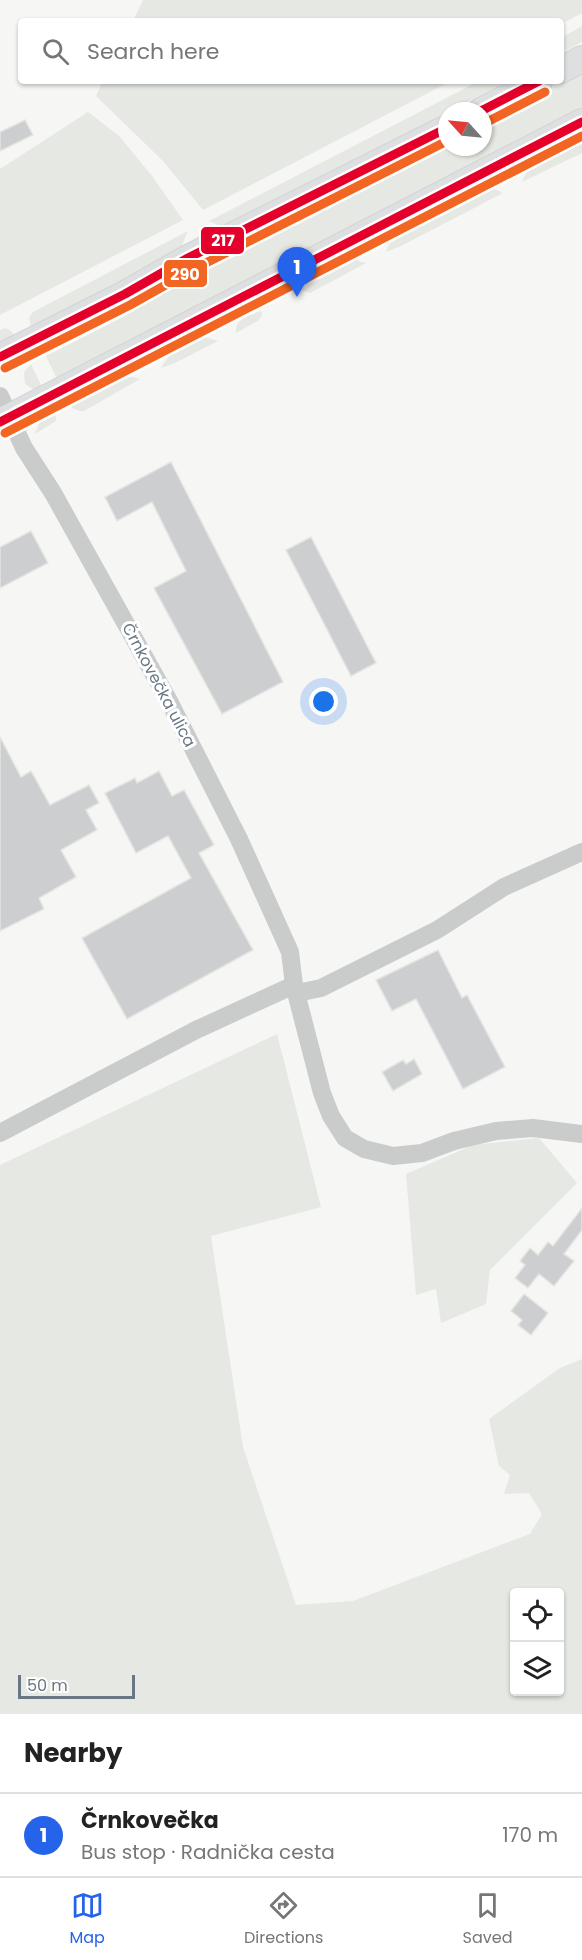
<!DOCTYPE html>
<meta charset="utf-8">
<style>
body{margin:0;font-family:Poppins,sans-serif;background:#f6f6f6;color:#222}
.controls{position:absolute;right:18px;bottom:18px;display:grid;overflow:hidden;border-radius:6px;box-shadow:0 2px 4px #0004}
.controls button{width:54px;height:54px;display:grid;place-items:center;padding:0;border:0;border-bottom:2px solid #e0e0e0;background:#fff;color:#222;font:30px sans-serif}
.compass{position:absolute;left:438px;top:102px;width:54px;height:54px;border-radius:50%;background:#fff;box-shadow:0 2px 4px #0004;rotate:297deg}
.scale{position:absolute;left:18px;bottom:15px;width:117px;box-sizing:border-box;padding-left:6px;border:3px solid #687783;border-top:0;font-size:16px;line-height:21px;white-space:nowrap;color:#687783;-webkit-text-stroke:4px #fff;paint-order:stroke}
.you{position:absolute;left:324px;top:702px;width:21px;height:21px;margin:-15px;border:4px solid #fff;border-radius:50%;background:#1a73e8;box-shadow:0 0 0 9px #1a73e833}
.badge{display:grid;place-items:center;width:39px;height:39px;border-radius:50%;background:#2563eb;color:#fff;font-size:20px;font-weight:700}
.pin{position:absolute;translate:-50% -50px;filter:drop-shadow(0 2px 3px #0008)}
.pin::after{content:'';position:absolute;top:32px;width:21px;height:18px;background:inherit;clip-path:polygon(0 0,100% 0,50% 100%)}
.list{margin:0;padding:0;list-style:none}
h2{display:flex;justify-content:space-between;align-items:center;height:78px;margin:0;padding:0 24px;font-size:26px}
h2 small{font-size:20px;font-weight:400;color:#767676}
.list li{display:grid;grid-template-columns:39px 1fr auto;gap:18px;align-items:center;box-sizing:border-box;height:84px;padding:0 24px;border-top:2px solid #e0e0e0}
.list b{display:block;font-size:22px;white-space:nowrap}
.list p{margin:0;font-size:20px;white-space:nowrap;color:#767676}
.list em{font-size:20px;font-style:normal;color:#767676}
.icon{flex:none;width:33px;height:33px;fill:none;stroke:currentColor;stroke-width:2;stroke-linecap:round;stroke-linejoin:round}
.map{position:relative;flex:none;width:582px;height:1714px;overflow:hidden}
.search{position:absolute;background:#fff;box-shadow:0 2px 4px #0004;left:18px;right:18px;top:18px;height:66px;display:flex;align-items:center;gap:15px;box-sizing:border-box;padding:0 21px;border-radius:6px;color:#767676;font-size:22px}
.sheet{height:162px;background:#fff}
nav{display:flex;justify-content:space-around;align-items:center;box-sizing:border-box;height:84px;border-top:2px solid #e0e0e0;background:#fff;font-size:16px;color:#767676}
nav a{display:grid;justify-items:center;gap:3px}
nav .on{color:#2563eb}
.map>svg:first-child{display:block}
.green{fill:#e6e8e3;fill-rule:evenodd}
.building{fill:#cdcecf;stroke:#e5e5e4;stroke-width:1.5}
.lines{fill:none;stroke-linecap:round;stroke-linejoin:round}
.secondary-casing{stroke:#d3d4d4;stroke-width:28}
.minor{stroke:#cacccc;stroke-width:18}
.secondary{stroke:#dedfe0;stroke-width:26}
.bus-1-casing{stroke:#fff;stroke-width:14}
.bus-2-casing{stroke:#fff;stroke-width:14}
.bus-1{stroke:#e4002b;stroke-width:9}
.bus-2{stroke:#f26522;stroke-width:9}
.labels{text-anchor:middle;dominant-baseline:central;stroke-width:6;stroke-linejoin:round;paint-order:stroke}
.street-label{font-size:16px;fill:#687783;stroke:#fff}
.line-badge{stroke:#fff;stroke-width:2}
.badge-label{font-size:16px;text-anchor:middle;font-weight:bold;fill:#fff}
</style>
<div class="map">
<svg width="582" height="1714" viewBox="0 0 582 1714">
<rect width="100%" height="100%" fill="#f6f6f5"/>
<g class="green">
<path d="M 143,0 L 582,0 L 582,13 L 561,24 L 561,21 L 133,21 Z"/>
<path d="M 582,26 L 582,42 L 561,53 L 561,38 Z"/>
<path d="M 582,69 L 582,109 L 58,381 L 46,356 L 123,317 L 209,263 L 447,140 L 447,147 L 483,147 L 483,121 Z"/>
<path d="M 103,81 L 451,81 L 203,210 L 163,161 L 96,96 Z"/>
<path d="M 479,81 L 508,81 L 233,223 L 220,226 L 209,221 Z"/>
<path d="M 88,112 L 119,136 L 152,176 L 183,220 L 0,315 L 0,169 Z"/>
<path d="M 582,136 L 582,153 L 522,182 L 526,173 L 532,166 Z"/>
<path d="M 492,188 L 503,193 L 401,246 L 386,252 C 388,247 389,244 393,240 C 409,225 471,189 492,188 Z"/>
<path d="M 188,231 L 182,245 L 153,265 L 31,327 L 29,318 L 33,312 Z"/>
<path d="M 352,259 L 366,263 L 310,293 L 302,290 L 337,265 Z"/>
<path d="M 261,311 L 262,315 L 258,321 L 236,333 C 235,318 249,316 261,311 Z"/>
<path d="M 5,328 L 11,331 L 15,336 L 0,344 L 0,330 Z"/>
<path d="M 202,336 L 218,341 L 175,363 L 161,368 C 169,353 185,339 202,336 Z"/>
<path d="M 31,364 L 43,389 L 33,389 L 25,384 L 24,372 Z"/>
<path d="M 124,375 L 140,379 L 84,411 L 80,411 L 72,408 L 70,402 Z"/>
<path d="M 55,410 L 56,421 L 35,434 L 40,421 Z"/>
<path d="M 277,1034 L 321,1207 L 211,1236 L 243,1447 L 296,1605 L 353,1601 L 530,1534 L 542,1514 L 529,1493 L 504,1494 L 510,1475 L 499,1466 L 489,1419 L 560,1368 L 582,1359 L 582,1714 L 0,1714 L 0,1165 ZM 514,1592 L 560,1592 L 560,1692 L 514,1692 Z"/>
<path d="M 539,1138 L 577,1183 L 490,1270 L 486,1304 L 441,1323 L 436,1289 L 416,1295 L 406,1174 L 473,1145 Z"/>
</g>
<g class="building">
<path d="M 25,120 L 33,135 L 0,151 L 0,132 Z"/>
<path d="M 171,462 L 283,682 L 222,714 L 154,588 L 186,571 L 152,502 L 117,521 L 105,497 Z"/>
<path d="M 31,531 L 48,563 L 0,588 L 0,547 Z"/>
<path d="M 311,537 L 376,663 L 351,676 L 286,550 Z"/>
<path d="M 0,737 L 21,777 L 31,771 L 50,805 L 89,785 L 99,803 L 86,810 L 97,830 L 61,850 L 76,877 L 39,898 L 44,909 L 0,931 Z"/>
<path d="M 159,771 L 172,796 L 184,790 L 214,845 L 199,853 L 253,950 L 127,1019 L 82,938 L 191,878 L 168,836 L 136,853 L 105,793 L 135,778 L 137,783 Z"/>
<path d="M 438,950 L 462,998 L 467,995 L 505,1067 L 463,1089 L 416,999 L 392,1011 L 376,980 Z"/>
<path d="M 414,1059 L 422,1074 L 393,1091 L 382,1072 L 403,1060 L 406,1064 Z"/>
<path d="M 582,1208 L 582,1230 L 564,1254 L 574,1261 L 554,1286 L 539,1274 L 528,1288 L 515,1278 L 525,1265 L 520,1261 L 530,1248 L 538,1255 L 548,1242 L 553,1246 Z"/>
<path d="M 524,1294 L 548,1313 L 531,1335 L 518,1325 L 522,1320 L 511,1311 Z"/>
</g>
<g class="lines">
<g class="secondary-casing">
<g id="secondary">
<path d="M 561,70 L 582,59"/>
<path d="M 481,111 L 539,81"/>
<path d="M 0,357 L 125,294 L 188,258 L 447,128"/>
<path d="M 0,422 L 582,122"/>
</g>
</g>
<g class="minor">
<path d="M 0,396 L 24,448 L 53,493 L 170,703 L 239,839 L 290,952 L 294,985 L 322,1093 L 331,1116 L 345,1138 L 364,1149 L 393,1156 L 422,1153 L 454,1141 L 496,1131 L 533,1128 L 582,1134"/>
<path d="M 297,993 L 321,988 L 437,930 L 504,887 L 582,852"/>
<path d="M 0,1133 L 196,1030 L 294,985"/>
</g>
<use href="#secondary" class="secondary"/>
<g class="bus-1-casing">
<g id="bus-1">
<path d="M 481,111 L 539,81"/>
<path d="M 0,357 L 125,294 L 188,258 L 447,128"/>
<path d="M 0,422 L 582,122"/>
</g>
</g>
<g class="bus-2-casing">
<g id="bus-2">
<path d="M 487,122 L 545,92"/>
<path d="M 5,368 L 130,305 L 194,269 L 447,141"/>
<path d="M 5,433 L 582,136"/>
</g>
</g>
<use href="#bus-1" class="bus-1"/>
<use href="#bus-2" class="bus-2"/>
</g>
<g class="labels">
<g class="street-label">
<text transform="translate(159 685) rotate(62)">Črnkovečka ulica</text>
</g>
</g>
<g class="line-badge">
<rect x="200" y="226" width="45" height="29" rx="6" fill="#e4002b"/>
<rect x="163" y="259" width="45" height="29" rx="6" fill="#f26522"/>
</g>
<g class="badge-label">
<text x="223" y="246">217</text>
<text x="185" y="280">290</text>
</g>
</svg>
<div class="controls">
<button><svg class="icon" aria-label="locate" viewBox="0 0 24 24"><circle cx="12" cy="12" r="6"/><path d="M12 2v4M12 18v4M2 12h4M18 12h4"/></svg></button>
<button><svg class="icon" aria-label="layers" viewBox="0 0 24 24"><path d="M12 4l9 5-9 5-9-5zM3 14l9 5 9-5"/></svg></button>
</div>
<svg class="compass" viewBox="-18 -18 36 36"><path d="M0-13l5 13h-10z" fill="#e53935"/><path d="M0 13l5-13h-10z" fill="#767676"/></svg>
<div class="scale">50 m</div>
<div class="you"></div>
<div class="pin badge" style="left:297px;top:297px">1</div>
<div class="search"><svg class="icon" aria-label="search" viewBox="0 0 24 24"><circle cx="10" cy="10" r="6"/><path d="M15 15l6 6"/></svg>Search here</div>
</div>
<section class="sheet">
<h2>Nearby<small></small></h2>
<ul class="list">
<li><span class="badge">1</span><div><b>Črnkovečka</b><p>Bus stop · Radnička cesta</p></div><em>170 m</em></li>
</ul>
</section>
<nav>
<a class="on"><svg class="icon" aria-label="map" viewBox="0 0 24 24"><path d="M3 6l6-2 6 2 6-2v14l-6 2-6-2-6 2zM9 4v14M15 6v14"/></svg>Map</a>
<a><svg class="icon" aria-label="directions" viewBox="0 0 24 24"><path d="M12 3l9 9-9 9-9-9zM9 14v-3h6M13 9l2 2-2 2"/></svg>Directions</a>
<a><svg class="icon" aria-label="saved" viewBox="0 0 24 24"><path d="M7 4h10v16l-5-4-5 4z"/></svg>Saved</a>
</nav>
